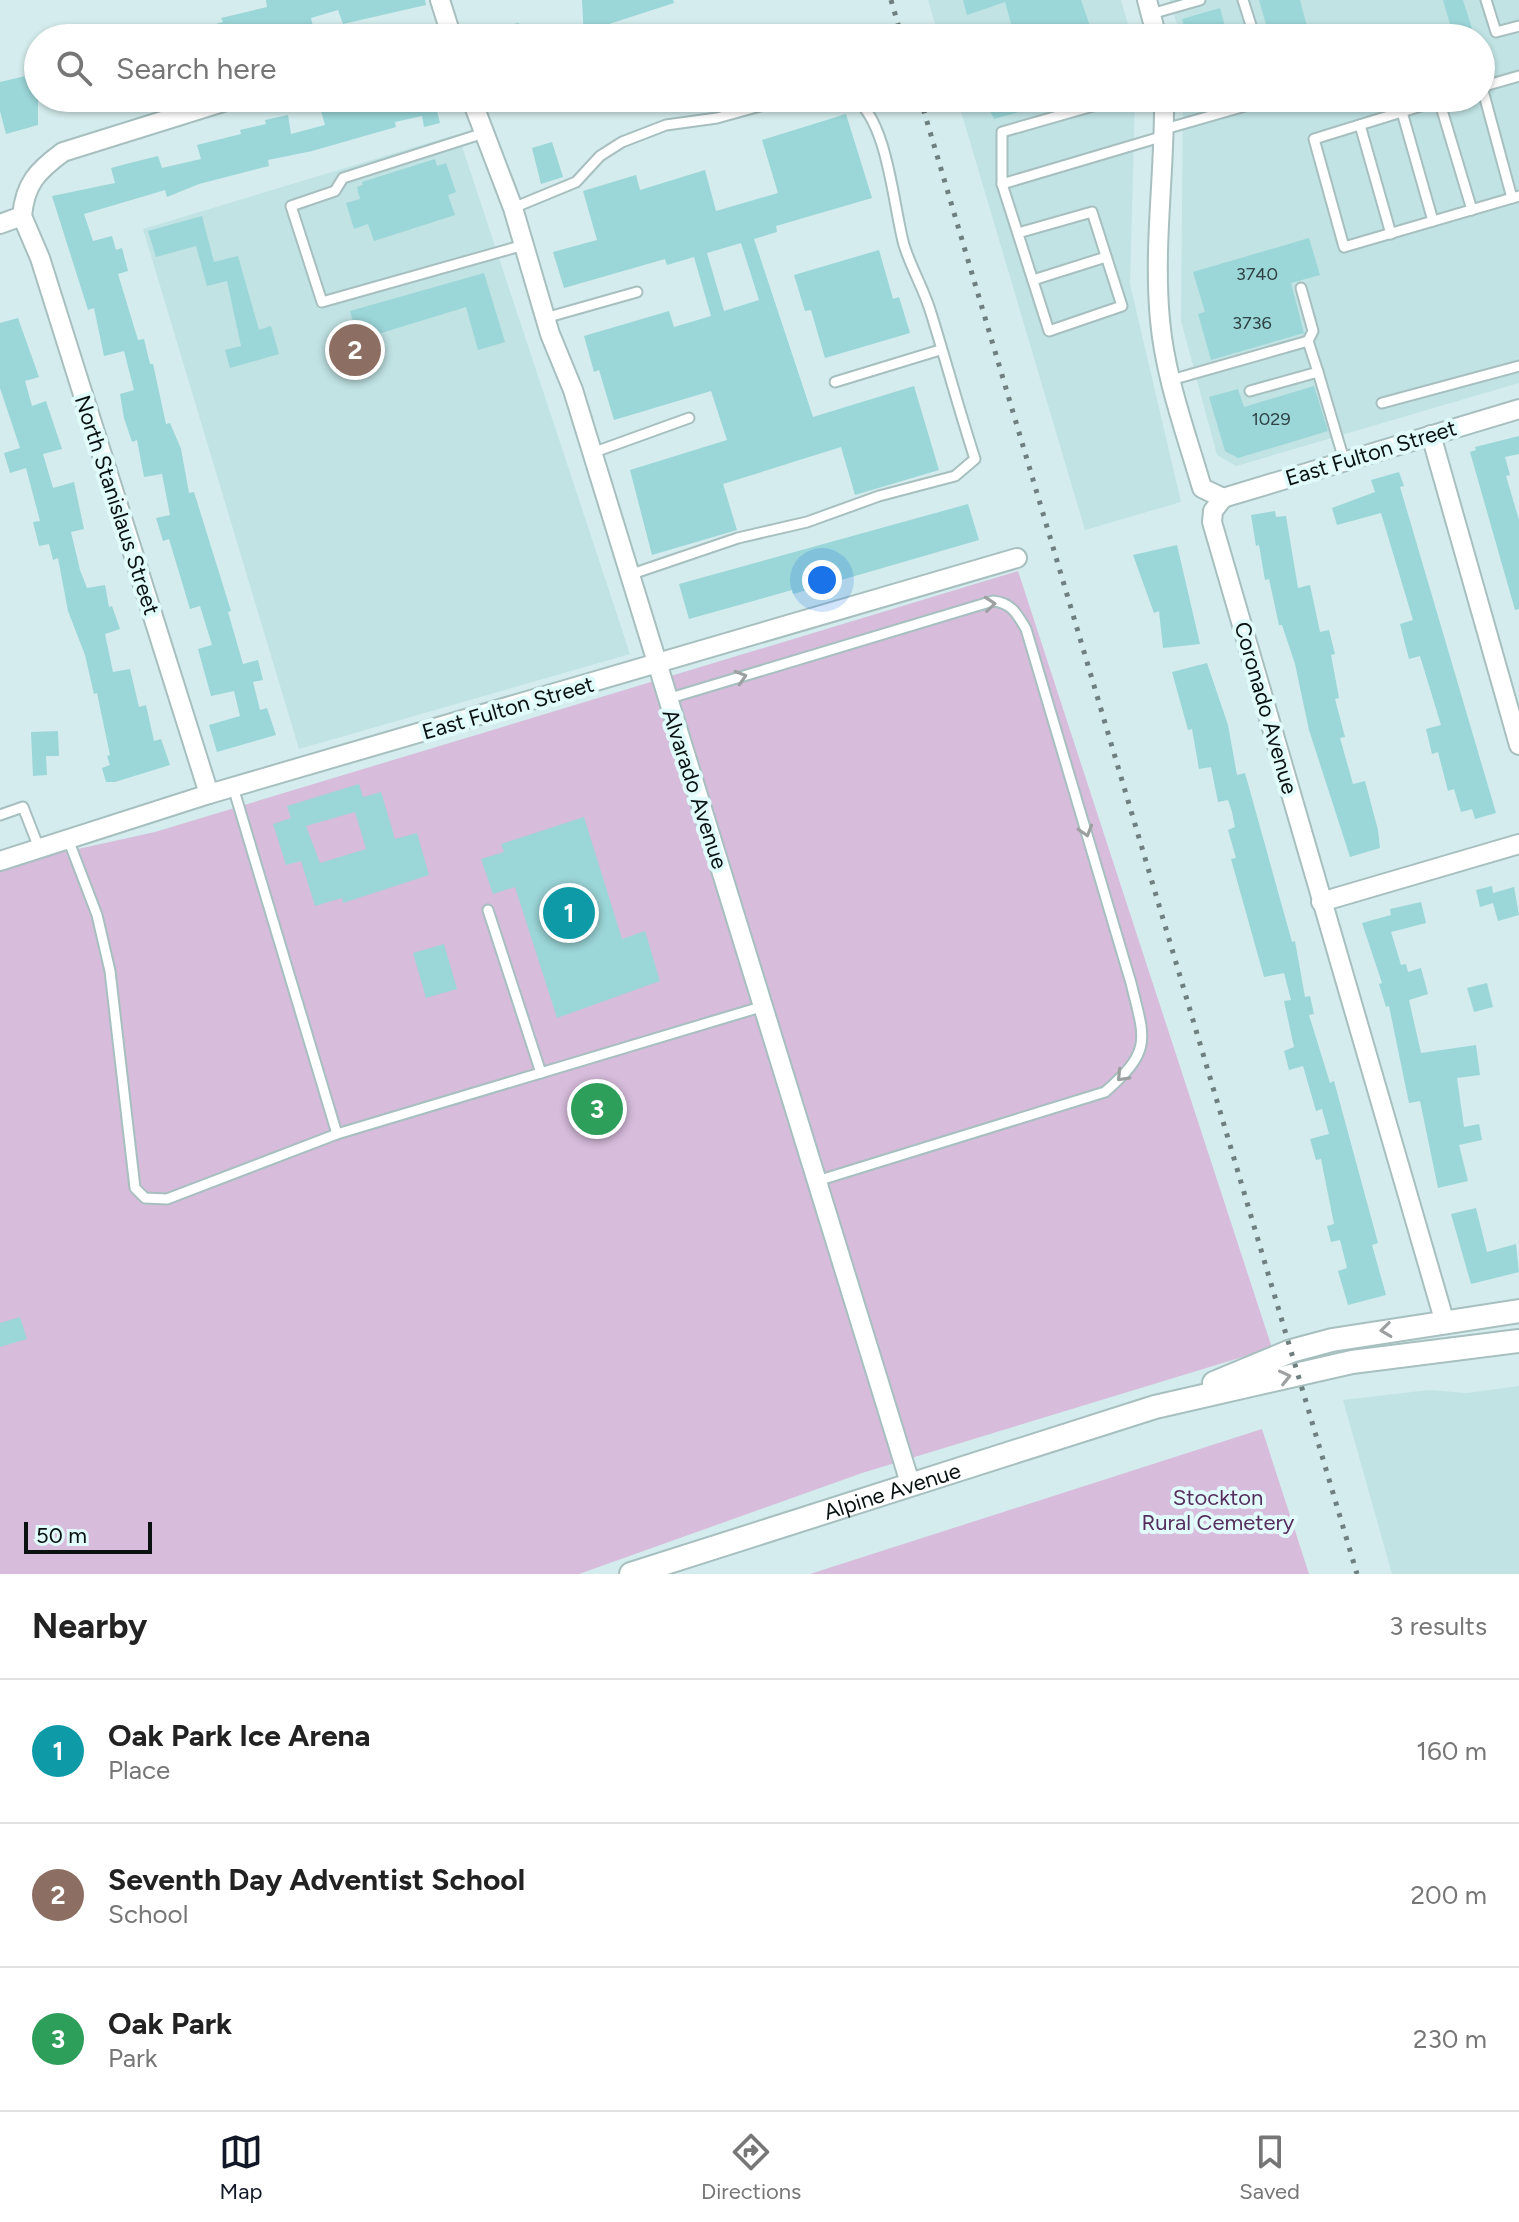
<!DOCTYPE html>
<style>
body{margin:0;font-family:Figtree,sans-serif;background:#f6f6f6;color:#222}
.scale{position:absolute;left:24px;bottom:20px;width:128px;box-sizing:border-box;padding-left:8px;border:4px solid #091111;border-top:0;font-size:22px;line-height:28px;white-space:nowrap;color:#091111;-webkit-text-stroke:6px #e1fafa;paint-order:stroke}
.you{position:absolute;left:822px;top:580px;width:28px;height:28px;margin:-20px;border:6px solid #fff;border-radius:50%;background:#1a73e8;box-shadow:0 0 0 12px #1a73e833}
.badge{display:grid;place-items:center;width:52px;height:52px;border-radius:50%;background:#111827;color:#fff;font-size:26px;font-weight:700}
.pin{position:absolute;translate:-50% -50%;border:4px solid #fff;box-shadow:0 2px 8px #0006}
.list{margin:0;padding:0;list-style:none}
h2{display:flex;justify-content:space-between;align-items:center;height:104px;margin:0;padding:0 32px;font-size:34px}
h2 small{font-size:26px;font-weight:400;color:#767676}
.list li{display:grid;grid-template-columns:52px 1fr auto;gap:24px;align-items:center;box-sizing:border-box;height:144px;padding:0 32px;border-top:2px solid #e0e0e0}
.list b{display:block;font-size:30px;white-space:nowrap}
.list p{margin:0;font-size:26px;white-space:nowrap;color:#767676}
.list em{font-size:26px;font-style:normal;color:#767676}
.icon{flex:none;width:44px;height:44px;fill:none;stroke:currentColor;stroke-width:2;stroke-linecap:round;stroke-linejoin:round}
.map{position:relative;flex:none;width:1519px;height:1574px;overflow:hidden}
.search{position:absolute;background:#fff;box-shadow:0 2px 6px #0004;left:24px;right:24px;top:24px;height:88px;display:flex;align-items:center;gap:20px;box-sizing:border-box;padding:0 28px;border-radius:44px;color:#767676;font-size:30px}
.sheet{height:536px;background:#fff}
nav{display:flex;justify-content:space-around;align-items:center;box-sizing:border-box;height:112px;border-top:2px solid #e0e0e0;background:#fff;font-size:22px;color:#767676}
nav a{display:grid;justify-items:center;gap:4px}
nav .on{color:#111827}
.map>svg:first-child{display:block}
.built{fill:#c1e3e4}
.green{fill:#d7bcdc}
.building{fill:#9bd6d8;fill-rule:evenodd}
.lines{fill:none;stroke-linecap:round;stroke-linejoin:round}
.service-casing{stroke:#a7bfbf;stroke-width:13}
.minor-casing{stroke:#a7bfbf;stroke-width:22}
.tertiary-casing{stroke:#a7bfbf;stroke-width:26}
.service{stroke:#fff;stroke-width:9}
.minor{stroke:#fff;stroke-width:18}
.tertiary{stroke:#fff;stroke-width:22}
.rail{stroke:#6f7f7f;stroke-width:5;stroke-dasharray:4 8;stroke-linecap:butt}
.oneway{stroke:#9da0a0}
.labels{text-anchor:middle;dominant-baseline:central;stroke-width:8;stroke-linejoin:round;paint-order:stroke}
.number-label{font-size:18px;fill:#2e4243}
.street-label{font-size:22px;fill:#091111;stroke:#e1fafa}
.park-label{font-size:22px;fill:#562e5d;stroke:#e1fafa}
</style>
<div class="map">
<svg width="1519" height="1574" viewBox="0 0 1519 1574">
<rect width="100%" height="100%" fill="#d4eced"/>
<g class="built">
<path d="M 928,0 L 1121,0 L 1132,38 L 939,38 Z"/>
<path d="M 1170,0 L 1519,0 L 1519,383 L 1236,466 L 1217,455 L 1181,321 L 1183,98 L 1481,98 L 1481,38 L 1181,38 Z"/>
<path d="M 957,98 L 1135,98 L 1130,284 L 1181,502 L 1085,530 Z"/>
<path d="M 458,134 L 630,654 L 299,749 L 143,229 Z"/>
<path d="M 1519,1386 L 1519,1574 L 1392,1574 L 1343,1400 L 1429,1390 L 1467,1393 Z"/>
</g>
<g class="green">
<path d="M 1018,571 L 1272,1348 L 862,1473 L 579,1574 L 0,1574 L 0,870 L 19,862 L 155,832 Z"/>
<path d="M 1262,1429 L 1309,1574 L 810,1574 Z"/>
</g>
<g class="building">
<path d="M 266,0 L 425,0 L 426,5 L 343,24 L 338,10 L 311,18 L 315,35 L 302,38 L 182,38 L 181,34 L 223,22 L 221,18 L 267,7 Z"/>
<path d="M 582,0 L 673,0 L 674,3 L 609,24 L 613,38 L 584,38 Z"/>
<path d="M 963,0 L 1081,0 L 1094,38 L 1015,38 L 1005,2 L 967,15 Z"/>
<path d="M 1259,0 L 1300,0 L 1310,38 L 1270,38 Z"/>
<path d="M 1443,0 L 1463,0 L 1475,38 L 1454,38 Z"/>
<path d="M 1220,8 L 1228,38 L 1188,38 L 1182,19 Z"/>
<path d="M 519,23 L 521,38 L 475,38 L 474,30 Z"/>
<path d="M 38,73 L 38,125 L 6,134 L 0,111 L 0,82 Z"/>
<path d="M 373,98 L 434,98 L 440,123 L 424,127 L 422,116 L 395,122 L 396,127 L 312,151 L 268,160 L 269,166 L 199,184 L 167,197 L 165,190 L 84,214 L 93,241 L 112,236 L 116,250 L 122,248 L 128,271 L 118,274 L 138,340 L 144,339 L 150,364 L 153,364 L 166,424 L 170,423 L 181,449 L 189,493 L 194,492 L 231,611 L 228,612 L 243,664 L 258,660 L 263,680 L 253,682 L 260,710 L 267,708 L 276,735 L 217,752 L 209,725 L 240,716 L 234,691 L 211,696 L 198,649 L 212,645 L 200,606 L 190,609 L 169,539 L 163,541 L 156,518 L 170,515 L 162,474 L 144,477 L 137,440 L 132,442 L 124,418 L 120,394 L 134,390 L 124,351 L 104,356 L 94,308 L 88,310 L 52,196 L 115,183 L 111,168 L 130,163 L 158,156 L 162,168 L 201,159 L 197,145 L 241,134 L 240,130 L 266,124 L 265,120 L 288,115 L 291,134 L 325,125 L 321,111 Z"/>
<path d="M 984,98 L 1053,98 L 1054,102 L 994,119 Z"/>
<path d="M 846,114 L 872,198 L 776,226 L 777,232 L 754,239 L 813,417 L 914,386 L 939,470 L 855,495 L 841,447 L 723,484 L 737,530 L 652,555 L 630,470 L 727,440 L 711,391 L 614,420 L 599,370 L 594,372 L 584,336 L 669,311 L 674,327 L 711,316 L 694,257 L 667,265 L 665,259 L 564,288 L 553,252 L 597,240 L 583,191 L 636,175 L 640,190 L 705,170 L 716,211 L 778,193 L 762,140 ZM 741,243 L 759,300 L 724,311 L 707,253 Z"/>
<path d="M 552,142 L 563,177 L 541,184 L 532,148 Z"/>
<path d="M 435,159 L 437,166 L 446,163 L 456,192 L 448,195 L 455,215 L 374,241 L 368,224 L 354,229 L 346,203 L 360,199 L 357,187 L 363,185 L 362,182 Z"/>
<path d="M 202,216 L 214,262 L 238,256 L 259,330 L 271,326 L 279,354 L 230,368 L 225,350 L 241,346 L 227,281 L 207,286 L 196,246 L 156,257 L 148,231 Z"/>
<path d="M 1309,238 L 1320,275 L 1291,283 L 1304,333 L 1211,360 L 1198,314 L 1205,312 L 1193,272 Z"/>
<path d="M 879,250 L 893,299 L 899,297 L 910,333 L 825,358 L 811,310 L 805,311 L 794,275 Z"/>
<path d="M 484,273 L 505,342 L 478,350 L 466,307 L 362,339 L 361,334 L 357,335 L 350,311 Z"/>
<path d="M 18,318 L 39,377 L 25,381 L 32,406 L 46,401 L 62,449 L 43,454 L 53,488 L 74,482 L 84,529 L 71,532 L 80,570 L 87,588 L 105,585 L 109,607 L 112,606 L 120,629 L 105,634 L 113,672 L 130,669 L 139,707 L 146,705 L 154,741 L 161,739 L 170,765 L 115,782 L 106,782 L 102,768 L 110,765 L 107,756 L 110,755 L 97,693 L 94,694 L 85,655 L 68,611 L 58,558 L 53,560 L 49,544 L 39,546 L 33,522 L 40,521 L 26,468 L 10,473 L 4,453 L 20,448 L 0,388 L 0,323 Z"/>
<path d="M 1314,386 L 1328,431 L 1238,458 L 1225,451 L 1209,397 L 1238,389 L 1244,407 Z"/>
<path d="M 1519,436 L 1519,454 L 1505,457 L 1510,475 L 1506,476 L 1519,520 L 1519,609 L 1515,610 L 1470,452 L 1476,450 L 1475,447 Z"/>
<path d="M 1399,472 L 1404,486 L 1400,487 L 1496,813 L 1475,819 L 1472,809 L 1461,812 L 1454,789 L 1448,791 L 1438,752 L 1432,754 L 1426,729 L 1441,725 L 1420,656 L 1409,659 L 1404,640 L 1400,624 L 1413,620 L 1381,513 L 1337,525 L 1332,508 L 1375,492 L 1371,480 Z"/>
<path d="M 968,504 L 979,540 L 793,594 L 792,590 L 689,619 L 679,584 Z"/>
<path d="M 1275,511 L 1276,517 L 1286,516 L 1298,588 L 1310,585 L 1320,632 L 1329,630 L 1335,654 L 1331,655 L 1339,698 L 1335,699 L 1345,737 L 1340,738 L 1353,784 L 1365,781 L 1378,830 L 1380,848 L 1350,857 L 1309,730 L 1295,664 L 1282,625 L 1279,625 L 1269,579 L 1265,580 L 1259,545 L 1256,546 L 1251,515 Z"/>
<path d="M 1177,545 L 1200,644 L 1163,648 L 1159,611 L 1154,613 L 1133,555 Z"/>
<path d="M 1207,663 L 1228,725 L 1237,775 L 1245,773 L 1292,942 L 1295,941 L 1305,997 L 1310,996 L 1314,1014 L 1309,1015 L 1330,1083 L 1334,1081 L 1378,1243 L 1372,1245 L 1386,1295 L 1348,1305 L 1338,1271 L 1347,1268 L 1340,1240 L 1331,1242 L 1327,1226 L 1334,1224 L 1321,1159 L 1316,1160 L 1310,1139 L 1329,1134 L 1322,1109 L 1316,1111 L 1303,1066 L 1289,1070 L 1284,1051 L 1294,1047 L 1284,1001 L 1291,1000 L 1284,973 L 1264,977 L 1231,859 L 1236,858 L 1228,830 L 1235,827 L 1232,812 L 1228,800 L 1218,802 L 1211,767 L 1199,769 L 1192,729 L 1188,730 L 1172,672 Z"/>
<path d="M 58,731 L 59,756 L 46,756 L 47,775 L 33,776 L 31,732 Z"/>
<path d="M 359,784 L 363,797 L 381,792 L 395,839 L 417,833 L 429,875 L 343,903 L 342,898 L 315,906 L 301,861 L 286,865 L 273,824 L 291,818 L 287,806 ZM 355,812 L 366,849 L 320,863 L 306,826 Z"/>
<path d="M 584,817 L 622,939 L 645,931 L 660,981 L 557,1018 L 515,887 L 493,894 L 481,859 L 504,852 L 501,844 Z"/>
<path d="M 1492,886 L 1493,893 L 1514,887 L 1519,915 L 1498,921 L 1493,903 L 1480,907 L 1476,890 Z"/>
<path d="M 1421,902 L 1426,923 L 1391,932 L 1401,965 L 1406,964 L 1408,972 L 1421,968 L 1428,994 L 1409,1000 L 1421,1053 L 1476,1045 L 1480,1075 L 1457,1078 L 1464,1127 L 1479,1124 L 1482,1140 L 1459,1145 L 1468,1181 L 1438,1188 L 1420,1101 L 1409,1103 L 1389,1006 L 1386,1007 L 1379,984 L 1382,983 L 1362,923 L 1391,915 L 1390,909 Z"/>
<path d="M 444,944 L 457,989 L 426,998 L 413,953 Z"/>
<path d="M 1487,983 L 1493,1007 L 1474,1012 L 1467,988 Z"/>
<path d="M 1476,1208 L 1487,1252 L 1516,1244 L 1519,1272 L 1471,1284 L 1451,1214 Z"/>
<path d="M 20,1317 L 27,1339 L 0,1347 L 0,1323 Z"/>
</g>
<g class="lines">
<g class="service-casing">
<g id="service">
<path d="M 1243,0 L 1255,38"/>
<path d="M 1486,0 L 1496,32 L 1519,26"/>
<path d="M 1151,14 L 1200,0"/>
<path d="M 1481,87 L 1519,76"/>
<path d="M 1482,87 L 1512,198"/>
<path d="M 1447,98 L 1314,139 L 1344,247 L 1519,196"/>
<path d="M 1439,100 L 1472,210"/>
<path d="M 1402,112 L 1433,221"/>
<path d="M 1360,125 L 1391,234"/>
<path d="M 1165,129 L 1273,98"/>
<path d="M 484,133 L 343,178 L 335,191 L 291,206 L 322,302 L 524,245"/>
<path d="M 1002,184 L 1164,136"/>
<path d="M 513,208 L 576,182 L 600,156 L 622,142 L 666,125 L 717,118 L 789,98"/>
<path d="M 1018,233 L 1092,212 L 1122,306 L 1049,331 L 1002,184 L 1002,132 L 1121,98"/>
<path d="M 1033,280 L 1106,257"/>
<path d="M 1301,288 L 1313,331 L 1308,341"/>
<path d="M 545,318 L 637,292"/>
<path d="M 1318,372 L 1344,460"/>
<path d="M 1171,380 L 1308,341 L 1318,372 L 1250,391"/>
<path d="M 835,382 L 940,350"/>
<path d="M 1382,403 L 1519,366"/>
<path d="M 592,453 L 689,418"/>
<path d="M 629,575 L 738,538 L 807,522 L 879,496 L 955,476 L 975,459 C 959,410 946,361 931,313 C 924,289 911,268 904,245 C 893,205 888,121 854,98"/>
<path d="M 667,699 L 993,601 C 1012,603 1017,614 1026,629 L 1131,983 C 1145,1040 1153,1050 1105,1092 L 817,1181"/>
<path d="M 233,787 L 337,1134 L 764,1006"/>
<path d="M 0,815 L 23,807 L 39,848"/>
<path d="M 68,839 L 97,915 L 110,971 L 135,1188 L 145,1198 L 167,1199 L 337,1134"/>
<path d="M 488,910 L 541,1073"/>
</g>
</g>
<g class="minor-casing">
<g id="minor">
<path d="M 440,0 L 452,38"/>
<path d="M 1147,0 L 1157,38"/>
<path d="M 471,98 L 513,208 L 550,334 L 573,390 L 910,1483"/>
<path d="M 1164,98 C 1165,172 1153,246 1160,320 C 1165,377 1186,433 1202,488 L 1223,498"/>
<path d="M 22,216 L 40,258 L 209,794"/>
<path d="M 22,216 C 25,184 37,171 63,152 L 236,98"/>
<path d="M 0,224 L 22,216"/>
<path d="M 1431,435 L 1519,745"/>
<path d="M 1223,498 L 1213,511 L 1212,522 L 1445,1323"/>
<path d="M 1223,498 L 1519,409"/>
<path d="M 0,861 L 209,794 L 1017,558"/>
<path d="M 1321,902 L 1519,844"/>
</g>
</g>
<g class="tertiary-casing">
<g id="tertiary">
<path d="M 1214,1383 L 1291,1351 L 1332,1340 L 1519,1311"/>
<path id="s1" d="M 631,1574 L 1155,1407 L 1352,1362 L 1519,1341"/>
</g>
</g>
<use href="#service" class="service"/>
<use href="#minor" class="minor"/>
<use href="#tertiary" class="tertiary"/>
<g class="rail">
<path d="M 891,0 L 902,38"/>
<path d="M 920,98 L 1357,1574"/>
</g>
</g>
<defs><path id="oneway-chevron" d="M-2-3.5L2.5 0L-2 3.5" fill="none" stroke-width="1.6" stroke-linecap="round" stroke-linejoin="round" transform="scale(2)"/></defs>
<g class="oneway">
<use href="#oneway-chevron" transform="translate(990 604) rotate(-5)"/>
<use href="#oneway-chevron" transform="translate(741 677) rotate(-17)"/>
<use href="#oneway-chevron" transform="translate(1086 831) rotate(73)"/>
<use href="#oneway-chevron" transform="translate(1122 1076) rotate(134)"/>
<use href="#oneway-chevron" transform="translate(1386 1330) rotate(173)"/>
<use href="#oneway-chevron" transform="translate(1285 1377) rotate(-13)"/>
</g>
<g class="labels">
<g class="number-label">
<text x="1257" y="274">3740</text>
<text x="1252" y="323">3736</text>
<text x="1271" y="419">1029</text>
</g>
<g class="street-label">
<text transform="translate(1371 453) rotate(-17)">East Fulton Street</text>
<text transform="translate(117 505) rotate(72)">North Stanislaus Street</text>
<text transform="translate(508 708) rotate(-16)">East Fulton Street</text>
<text transform="translate(1266 708) rotate(74)">Coronado Avenue</text>
<text transform="translate(695 789) rotate(72)">Alvarado Avenue</text>
<text stroke="none"><textPath href="#s1" startOffset="274">Alpine Avenue</textPath></text>
</g>
<g class="park-label">
<text x="1218" y="1497">Stockton<tspan x="1218" dy="25">Rural Cemetery</tspan></text>
</g>
</g>
</svg>
<div class="scale">50 m</div>
<div class="you"></div>
<div class="pin badge" style="left:569px;top:913px;background:#0f9aa8">1</div>
<div class="pin badge" style="left:355px;top:350px;background:#8d6e63">2</div>
<div class="pin badge" style="left:597px;top:1109px;background:#2e9e5b">3</div>
<div class="search"><svg class="icon" aria-label="search" viewBox="0 0 24 24"><circle cx="10" cy="10" r="6"/><path d="M15 15l6 6"/></svg>Search here</div>
</div>
<section class="sheet">
<h2>Nearby<small>3 results</small></h2>
<ul class="list">
<li><span class="badge" style="background:#0f9aa8">1</span><div><b>Oak Park Ice Arena</b><p>Place</p></div><em>160 m</em></li>
<li><span class="badge" style="background:#8d6e63">2</span><div><b>Seventh Day Adventist School</b><p>School</p></div><em>200 m</em></li>
<li><span class="badge" style="background:#2e9e5b">3</span><div><b>Oak Park</b><p>Park</p></div><em>230 m</em></li>
</ul>
</section>
<nav>
<a class="on"><svg class="icon" aria-label="map" viewBox="0 0 24 24"><path d="M3 6l6-2 6 2 6-2v14l-6 2-6-2-6 2zM9 4v14M15 6v14"/></svg>Map</a>
<a><svg class="icon" aria-label="directions" viewBox="0 0 24 24"><path d="M12 3l9 9-9 9-9-9zM9 14v-3h6M13 9l2 2-2 2"/></svg>Directions</a>
<a><svg class="icon" aria-label="saved" viewBox="0 0 24 24"><path d="M7 4h10v16l-5-4-5 4z"/></svg>Saved</a>
</nav>
